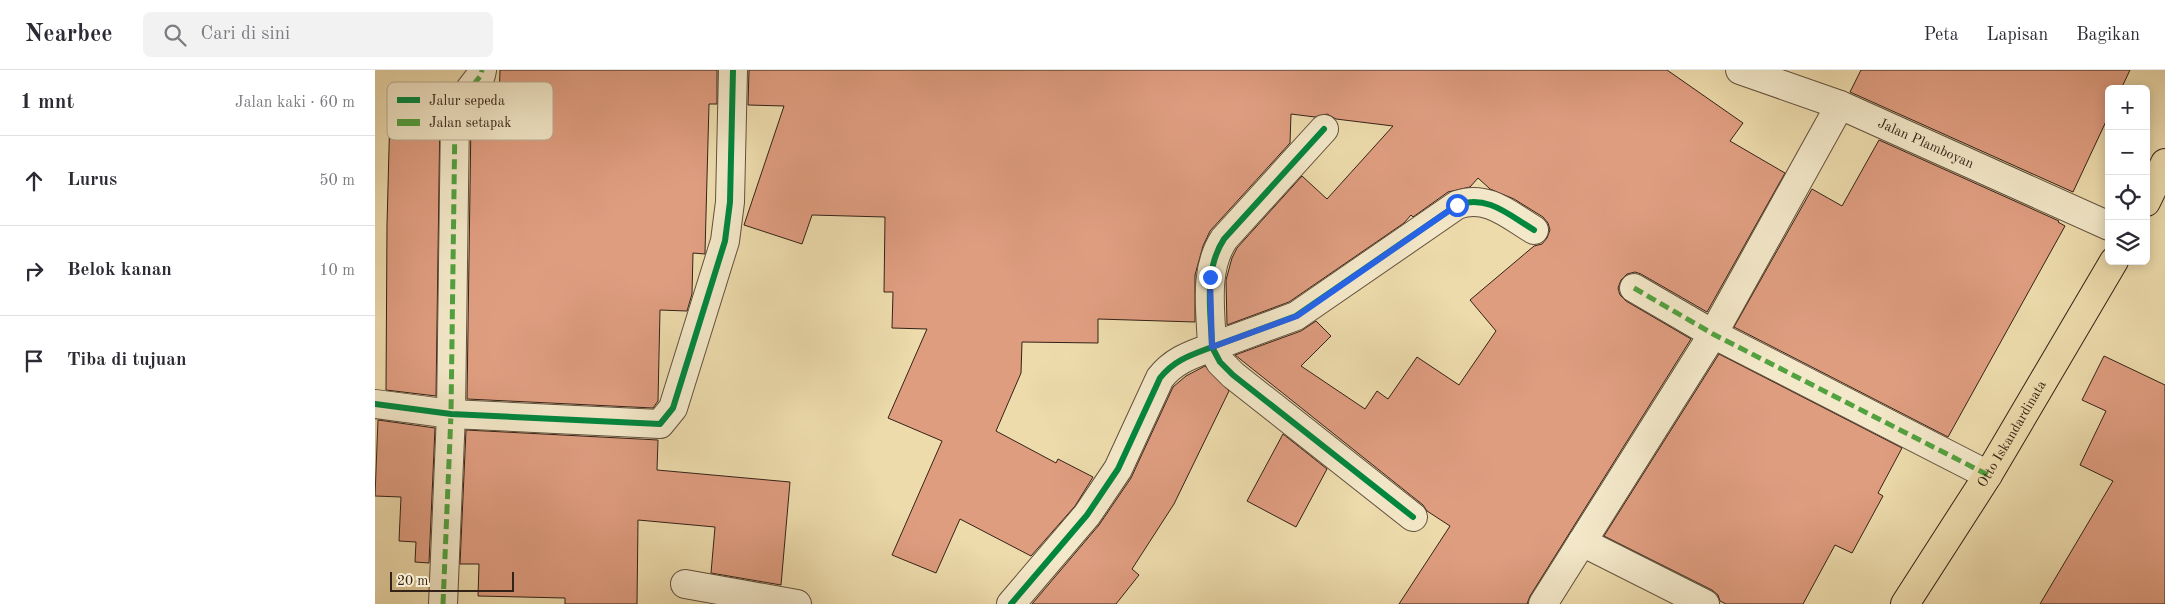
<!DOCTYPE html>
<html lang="id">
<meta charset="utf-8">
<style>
body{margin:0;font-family:"Old Standard TT",serif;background:#f2f2f3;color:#2b2b33}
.controls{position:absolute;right:15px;top:15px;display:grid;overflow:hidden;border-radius:8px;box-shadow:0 2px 12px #0003}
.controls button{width:45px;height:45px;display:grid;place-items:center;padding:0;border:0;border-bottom:1px solid #e1e1e2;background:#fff;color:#2b2b33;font:25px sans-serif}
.scale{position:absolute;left:15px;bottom:12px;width:124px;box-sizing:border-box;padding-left:5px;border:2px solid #332217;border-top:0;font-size:14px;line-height:18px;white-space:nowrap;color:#332217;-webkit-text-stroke:4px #f3e8c9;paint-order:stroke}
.stop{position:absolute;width:15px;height:15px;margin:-11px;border:4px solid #2563eb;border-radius:50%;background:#fff}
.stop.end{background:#2563eb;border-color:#fff;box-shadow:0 1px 5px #0008}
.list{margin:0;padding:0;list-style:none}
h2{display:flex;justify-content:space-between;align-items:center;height:65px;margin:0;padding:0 20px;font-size:21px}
h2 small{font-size:16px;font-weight:400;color:#7c7c81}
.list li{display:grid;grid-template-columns:32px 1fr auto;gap:15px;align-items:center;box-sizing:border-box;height:90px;padding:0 20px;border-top:1px solid #e1e1e2}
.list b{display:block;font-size:19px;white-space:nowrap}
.list em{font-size:16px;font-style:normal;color:#7c7c81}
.icon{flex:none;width:28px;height:28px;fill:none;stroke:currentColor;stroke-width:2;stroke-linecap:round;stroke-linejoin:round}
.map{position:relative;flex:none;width:1790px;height:534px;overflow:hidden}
header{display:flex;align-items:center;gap:30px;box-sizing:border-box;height:70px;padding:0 25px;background:#fff;border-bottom:1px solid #e1e1e2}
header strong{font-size:24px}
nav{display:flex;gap:28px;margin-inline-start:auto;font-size:18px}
.search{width:350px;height:45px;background:#f2f2f3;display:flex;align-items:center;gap:12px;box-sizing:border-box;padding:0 18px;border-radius:8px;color:#7c7c81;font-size:19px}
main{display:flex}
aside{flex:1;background:#fff}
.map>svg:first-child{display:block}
.building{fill:#df9d80;stroke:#332217}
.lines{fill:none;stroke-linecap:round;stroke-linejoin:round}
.minor-casing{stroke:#62503c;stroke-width:30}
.major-casing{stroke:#332217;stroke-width:30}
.minor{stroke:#f3e8c9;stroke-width:28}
.major{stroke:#eddbac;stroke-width:28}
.quiet{stroke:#52a240;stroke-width:5;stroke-dasharray:10 5;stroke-linecap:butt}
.cycleway-casing{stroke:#f3e8c9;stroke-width:9}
.cycleway{stroke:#00873e;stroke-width:6}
.route{stroke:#2563eb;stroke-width:6}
.labels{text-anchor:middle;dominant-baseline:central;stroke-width:4;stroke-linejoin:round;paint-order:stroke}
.street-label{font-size:14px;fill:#332217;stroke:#f3e8c9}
.key{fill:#f3e8c9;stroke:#b9ad94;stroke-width:1}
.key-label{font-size:14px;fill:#332217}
</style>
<header>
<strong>Nearbee</strong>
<div class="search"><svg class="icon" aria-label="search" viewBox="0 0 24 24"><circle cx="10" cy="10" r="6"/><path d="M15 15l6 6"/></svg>Cari di sini</div>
<nav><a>Peta</a><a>Lapisan</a><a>Bagikan</a></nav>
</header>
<main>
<aside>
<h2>1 mnt<small>Jalan kaki · 60 m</small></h2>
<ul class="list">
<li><svg class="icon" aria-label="ahead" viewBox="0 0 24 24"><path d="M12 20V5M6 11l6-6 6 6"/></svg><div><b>Lurus</b></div><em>50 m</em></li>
<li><svg class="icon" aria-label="right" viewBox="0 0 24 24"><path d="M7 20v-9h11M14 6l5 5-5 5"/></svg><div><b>Belok kanan</b></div><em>10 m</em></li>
<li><svg class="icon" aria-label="arrive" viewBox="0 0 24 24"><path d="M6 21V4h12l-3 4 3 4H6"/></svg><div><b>Tiba di tujuan</b></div></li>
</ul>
</aside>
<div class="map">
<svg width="1790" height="534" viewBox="0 0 1790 534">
<rect width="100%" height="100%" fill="#eddbac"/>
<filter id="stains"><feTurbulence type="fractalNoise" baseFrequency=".004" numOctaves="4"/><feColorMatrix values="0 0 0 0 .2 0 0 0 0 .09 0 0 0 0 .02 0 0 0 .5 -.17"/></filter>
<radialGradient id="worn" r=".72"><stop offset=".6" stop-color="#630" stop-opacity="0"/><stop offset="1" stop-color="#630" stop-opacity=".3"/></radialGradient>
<g class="building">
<path d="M 125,0 L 342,0 L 342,34 L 334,34 L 330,182 L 330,184 L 318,183 L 317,224 L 312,241 L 285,240 L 283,331 L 278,338 L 92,329 L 96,49 L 100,39 L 108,27 L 124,28 Z"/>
<path d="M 374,0 L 1292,0 L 1368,53 L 1355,71 L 1410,103 L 1332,242 L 1266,204 L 1260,202 L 1252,204 L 1246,210 L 1243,218 L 1245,225 L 1251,231 L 1316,269 L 1155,526 L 1152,534 L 1024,534 L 1075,456 L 1052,441 L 1048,435 L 860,285 L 926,261 L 941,251 L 956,266 L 926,296 L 990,339 L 1002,321 L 1013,329 L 1042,287 L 1084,315 L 1121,261 L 1095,230 L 1159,176 L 1167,174 L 1172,168 L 1175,160 L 1173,153 L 1168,147 L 1139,129 L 1115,119 L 1103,108 L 1095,117 L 1073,122 L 1038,147 L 1036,145 L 1029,153 L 914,232 L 852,255 L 851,210 L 857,188 L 862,178 L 927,106 L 952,129 L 1018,56 L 961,49 L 952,44 L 940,47 L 916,44 L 915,73 L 835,161 L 828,176 L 820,205 L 820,252 L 723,249 L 723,273 L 647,272 L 646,303 L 621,361 L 681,393 L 683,389 L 718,407 L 700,436 L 656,486 L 585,449 L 561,503 L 517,485 L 567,371 L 513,348 L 552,259 L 517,258 L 518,222 L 509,222 L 510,147 L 437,145 L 427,174 L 369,155 L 409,36 L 373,35 Z"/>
<path d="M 1486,0 L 1755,0 L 1746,19 L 1734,19 L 1734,45 L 1698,122 L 1475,22 Z"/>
<path d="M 15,41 L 65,42 L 61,326 L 11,320 L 12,155 Z"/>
<path d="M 1504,70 L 1684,151 L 1683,152 L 1690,156 L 1573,367 L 1359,257 L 1437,119 L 1467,136 Z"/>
<path d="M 1344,284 L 1527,378 L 1503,423 L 1508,426 L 1477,483 L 1460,475 L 1428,534 L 1351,534 L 1345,531 L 1343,525 L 1337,520 L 1229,466 Z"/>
<path d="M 1729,286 L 1790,315 L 1790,534 L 1665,534 L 1738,411 L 1705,395 L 1731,341 L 1707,330 Z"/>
<path d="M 830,296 L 854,321 L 799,434 L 757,499 L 764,505 L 741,534 L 657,534 L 724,455 L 756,408 L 798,317 L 811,306 Z"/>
<path d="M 3,350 L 60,358 L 54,493 L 40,492 L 41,472 L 24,471 L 26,427 L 0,426 Z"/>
<path d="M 91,360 L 283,370 L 282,400 L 415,412 L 406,515 L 336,503 L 340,457 L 263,450 L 262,534 L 190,534 L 190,528 L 103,526 L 104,494 L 85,494 Z"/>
<path d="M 908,364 L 952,399 L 921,457 L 872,431 Z"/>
</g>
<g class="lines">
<g class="minor-casing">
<g id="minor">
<path id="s1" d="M 1365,0 L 1465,35 L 1734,156"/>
<path d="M 1259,218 L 1338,264 L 1613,405"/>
<path d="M 0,334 L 76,344 L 285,354 L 298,338 L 350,171 L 355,132 L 358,0"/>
<path d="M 1038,447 L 858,305 L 845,292 L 837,277 L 921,246 L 1082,135 C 1112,124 1134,145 1159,160"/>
<path d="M 1207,472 L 1330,534"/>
<path d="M 310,514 L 422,534"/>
<path d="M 68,534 L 76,344 L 80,46 L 86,31 L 106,5 L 107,0"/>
<path d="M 636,534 L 712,445 L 743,399 L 785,308 C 799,290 816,285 837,277 C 836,241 828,201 849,169 L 949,59"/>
<path d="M 1168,534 L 1338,264 L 1465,35"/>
</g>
</g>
<g class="major-casing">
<g id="major">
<path d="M 1771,132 L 1790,93"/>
<path id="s2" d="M 1530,534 L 1613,405 L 1739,191"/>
</g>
</g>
<use href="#minor" class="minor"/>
<use href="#major" class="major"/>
<g class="quiet">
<path d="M 1259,218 L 1338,264 L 1613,405"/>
<path d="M 68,534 L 76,344 L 80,46 L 86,31 L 106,5 L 107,0"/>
</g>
<g class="cycleway-casing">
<g id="cycleway">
<path d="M 0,334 L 76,344 L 285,354 L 298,338 L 350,171 L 355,132 L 358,0"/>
<path d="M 1038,447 L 858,305 L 845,292 L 837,277 L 921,246 L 1082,135 C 1112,124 1134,145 1159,160"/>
<path d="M 636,534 L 712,445 L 743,399 L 785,308 C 799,290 816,285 837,277 C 836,241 828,201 849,169 L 949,59"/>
</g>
</g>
<use href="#cycleway" class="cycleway"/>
</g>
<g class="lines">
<path class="route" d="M 835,207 L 837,277 L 922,246 L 1082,135"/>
</g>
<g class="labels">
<g class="street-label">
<text stroke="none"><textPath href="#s1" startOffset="200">Jalan Plamboyan</textPath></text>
<text stroke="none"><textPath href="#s2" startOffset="201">Otto Iskandardinata</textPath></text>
</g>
</g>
<rect x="12" y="12" width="166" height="58" rx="8" class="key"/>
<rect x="22" y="27" width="23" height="6" fill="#00873e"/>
<rect x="22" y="49" width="23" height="7" fill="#52a240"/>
<g class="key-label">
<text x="54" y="35">Jalur sepeda</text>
<text x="54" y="57">Jalan setapak</text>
</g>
<rect width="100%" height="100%" filter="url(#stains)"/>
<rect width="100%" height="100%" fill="url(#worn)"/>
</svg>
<div class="controls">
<button>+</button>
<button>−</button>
<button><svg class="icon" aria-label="locate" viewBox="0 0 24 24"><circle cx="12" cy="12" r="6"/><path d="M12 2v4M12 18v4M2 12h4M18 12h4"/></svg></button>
<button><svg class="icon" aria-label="layers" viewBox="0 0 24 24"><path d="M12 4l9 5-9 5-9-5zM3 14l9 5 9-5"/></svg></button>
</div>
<div class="scale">20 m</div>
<div class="stop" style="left:1082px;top:135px"></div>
<div class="stop end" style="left:835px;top:207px"></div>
</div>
</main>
